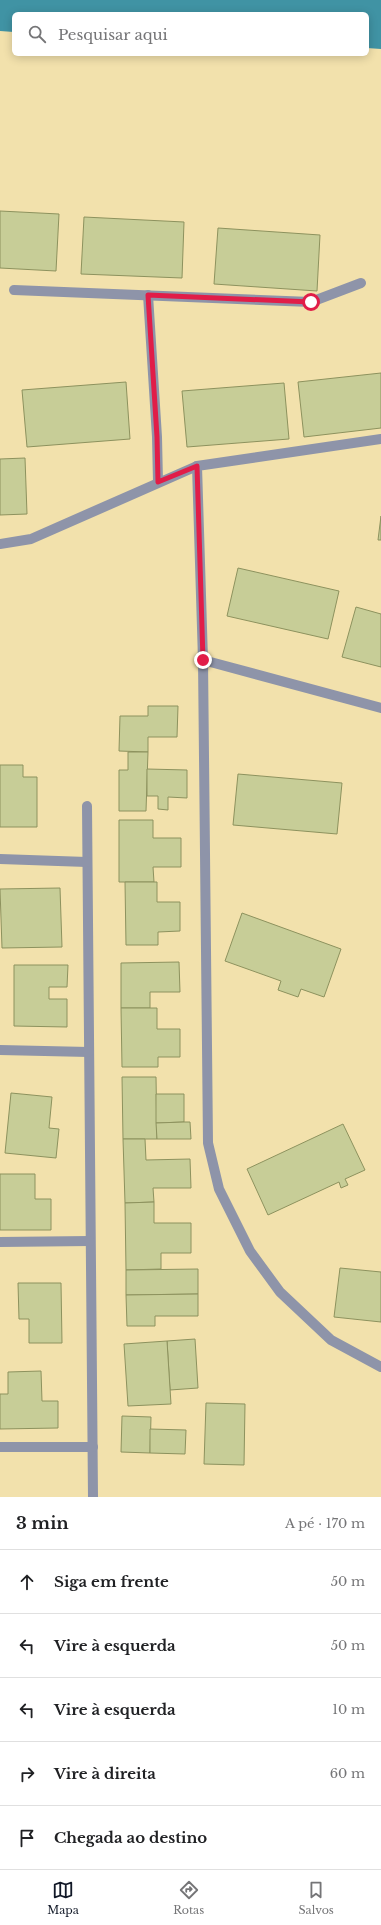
<!DOCTYPE html>
<html lang="pt">
<meta charset="utf-8">
<style>
body{margin:0;font-family:"Libre Baskerville",serif;background:#f6f6f6;color:#202124}
.stop{position:absolute;width:12px;height:12px;margin:-9px;border:3px solid #e11d48;border-radius:50%;background:#fff}
.stop.end{background:#e11d48;border-color:#fff;box-shadow:0 1px 4px #0008}
.list{margin:0;padding:0;list-style:none}
h2{display:flex;justify-content:space-between;align-items:center;height:52px;margin:0;padding:0 16px;font-size:17px}
h2 small{font-size:13px;font-weight:400;color:#757577}
.list li{display:grid;grid-template-columns:26px 1fr auto;gap:12px;align-items:center;box-sizing:border-box;height:64px;padding:0 16px;border-top:1px solid #e0e0e0}
.list b{display:block;font-size:15px;white-space:nowrap}
.list em{font-size:13px;font-style:normal;color:#757577}
.icon{flex:none;width:22px;height:22px;fill:none;stroke:currentColor;stroke-width:2;stroke-linecap:round;stroke-linejoin:round}
.map{position:relative;flex:none;width:381px;height:1497px;overflow:hidden}
.search{position:absolute;background:#fff;box-shadow:0 2px 10px #0003;left:12px;right:12px;top:12px;height:44px;display:flex;align-items:center;gap:10px;box-sizing:border-box;padding:0 14px;border-radius:6px;color:#757577;font-size:15px}
.sheet{height:372px;background:#fff}
nav{display:flex;justify-content:space-around;align-items:center;box-sizing:border-box;height:56px;border-top:1px solid #e0e0e0;background:#fff;font-size:11px;color:#757577}
nav a{display:grid;justify-items:center;gap:2px}
nav .on{color:#111827}
.map>svg:first-child{display:block}
.water{fill:#4093a4}
.building{fill:#c7cd97;stroke:#8d925e}
.lines{fill:none;stroke-linecap:round;stroke-linejoin:round}
.street{stroke:#8e94a9;stroke-width:10}
.route{stroke:#e11d48;stroke-width:5}
</style>
<div class="map">
<svg width="381" height="1497" viewBox="0 0 381 1497">
<rect width="100%" height="100%" fill="#f2e1ac"/>
<path class="water" d="M 0,0 L 381,0 L 381,49 L 367,48 L 367,14 L 14,14 L 14,32 L 0,31 Z"/>
<g class="building">
<path d="M 0,211 L 59,214 L 56,271 L 0,268 Z"/>
<path d="M 84,217 L 184,222 L 182,278 L 81,274 Z"/>
<path d="M 218,228 L 320,235 L 317,291 L 214,284 Z"/>
<path d="M 381,373 L 381,428 L 304,437 L 298,382 Z"/>
<path d="M 126,382 L 130,439 L 27,447 L 22,390 Z"/>
<path d="M 284,383 L 289,439 L 187,447 L 182,391 Z"/>
<path d="M 25,458 L 27,514 L 0,515 L 0,459 Z"/>
<path d="M 381,516 L 381,540 L 378,540 Z"/>
<path d="M 238,568 L 339,591 L 328,639 L 227,616 Z"/>
<path d="M 356,607 L 381,614 L 381,667 L 342,657 Z"/>
<path d="M 148,706 L 178,706 L 177,737 L 148,737 L 148,752 L 119,751 L 120,716 L 148,716 Z"/>
<path d="M 128,752 L 148,752 L 146,811 L 119,811 L 119,770 L 128,770 Z"/>
<path d="M 0,765 L 23,765 L 23,777 L 37,777 L 37,827 L 0,827 Z"/>
<path d="M 147,769 L 187,770 L 187,798 L 168,797 L 168,810 L 158,809 L 158,796 L 147,796 Z"/>
<path d="M 238,774 L 342,783 L 337,834 L 233,825 Z"/>
<path d="M 119,820 L 153,820 L 153,838 L 181,838 L 181,867 L 153,867 L 154,882 L 119,882 Z"/>
<path d="M 125,882 L 157,882 L 157,902 L 180,902 L 180,931 L 158,932 L 158,945 L 126,945 Z"/>
<path d="M 60,888 L 62,947 L 2,948 L 0,889 Z"/>
<path d="M 242,913 L 341,949 L 324,997 L 301,989 L 298,997 L 278,990 L 281,981 L 225,961 Z"/>
<path d="M 179,962 L 180,992 L 150,992 L 150,1008 L 121,1008 L 121,963 Z"/>
<path d="M 14,965 L 68,965 L 67,987 L 49,987 L 49,999 L 67,999 L 67,1027 L 14,1026 Z"/>
<path d="M 121,1008 L 157,1008 L 157,1029 L 180,1029 L 180,1057 L 158,1057 L 158,1067 L 122,1067 Z"/>
<path d="M 122,1077 L 156,1077 L 157,1139 L 123,1139 Z"/>
<path d="M 11,1093 L 52,1097 L 49,1128 L 59,1129 L 56,1158 L 5,1153 Z"/>
<path d="M 156,1094 L 184,1094 L 184,1122 L 156,1123 Z"/>
<path d="M 184,1122 L 190,1122 L 191,1139 L 157,1139 L 156,1123 Z"/>
<path d="M 343,1124 L 365,1170 L 345,1179 L 348,1185 L 341,1188 L 339,1182 L 268,1215 L 247,1169 Z"/>
<path d="M 123,1139 L 145,1139 L 146,1160 L 190,1159 L 191,1188 L 153,1188 L 154,1202 L 125,1203 Z"/>
<path d="M 0,1174 L 35,1174 L 35,1199 L 51,1199 L 51,1230 L 0,1230 Z"/>
<path d="M 154,1202 L 154,1223 L 191,1223 L 191,1253 L 161,1253 L 161,1269 L 126,1270 L 125,1203 Z"/>
<path d="M 340,1268 L 381,1272 L 381,1322 L 334,1317 Z"/>
<path d="M 198,1269 L 198,1294 L 126,1295 L 126,1270 Z"/>
<path d="M 18,1283 L 61,1283 L 62,1343 L 29,1343 L 29,1319 L 19,1319 Z"/>
<path d="M 198,1294 L 198,1316 L 155,1316 L 155,1326 L 127,1326 L 126,1295 Z"/>
<path d="M 195,1339 L 198,1388 L 170,1390 L 167,1341 Z"/>
<path d="M 167,1341 L 171,1404 L 128,1406 L 124,1344 Z"/>
<path d="M 41,1371 L 42,1401 L 58,1401 L 58,1428 L 0,1429 L 0,1394 L 8,1394 L 8,1372 Z"/>
<path d="M 206,1403 L 245,1404 L 244,1465 L 204,1464 Z"/>
<path d="M 122,1416 L 151,1417 L 150,1453 L 121,1452 Z"/>
<path d="M 150,1429 L 186,1430 L 185,1454 L 150,1453 Z"/>
</g>
<g class="lines">
<g class="street">
<path d="M 14,290 L 311,302 L 361,283"/>
<path d="M 148,295 L 157,437 L 158,482"/>
<path d="M 381,439 L 197,466 L 203,660 L 208,1143 L 219,1189 L 250,1251 L 280,1292 L 331,1340 L 381,1367"/>
<path d="M 0,544 L 31,539 L 197,466"/>
<path d="M 203,660 L 381,708"/>
<path d="M 87,806 L 93,1497"/>
<path d="M 0,859 L 87,862"/>
<path d="M 0,1050 L 89,1052"/>
<path d="M 0,1242 L 90,1241"/>
<path d="M 0,1447 L 93,1447"/>
</g>
</g>
<g class="lines">
<path class="route" d="M 203,660 L 197,466 L 158,482 L 157,437 L 148,295 L 311,302"/>
</g>
</svg>
<div class="stop" style="left:311px;top:302px"></div>
<div class="stop end" style="left:203px;top:660px"></div>
<div class="search"><svg class="icon" aria-label="search" viewBox="0 0 24 24"><circle cx="10" cy="10" r="6"/><path d="M15 15l6 6"/></svg>Pesquisar aqui</div>
</div>
<section class="sheet">
<h2>3 min<small>A pé · 170 m</small></h2>
<ul class="list">
<li><svg class="icon" aria-label="ahead" viewBox="0 0 24 24"><path d="M12 20V5M6 11l6-6 6 6"/></svg><div><b>Siga em frente</b></div><em>50 m</em></li>
<li><svg class="icon" aria-label="left" viewBox="0 0 24 24"><path d="M17 20v-9H6M10 6l-5 5 5 5"/></svg><div><b>Vire à esquerda</b></div><em>50 m</em></li>
<li><svg class="icon" aria-label="left" viewBox="0 0 24 24"><path d="M17 20v-9H6M10 6l-5 5 5 5"/></svg><div><b>Vire à esquerda</b></div><em>10 m</em></li>
<li><svg class="icon" aria-label="right" viewBox="0 0 24 24"><path d="M7 20v-9h11M14 6l5 5-5 5"/></svg><div><b>Vire à direita</b></div><em>60 m</em></li>
<li><svg class="icon" aria-label="arrive" viewBox="0 0 24 24"><path d="M6 21V4h12l-3 4 3 4H6"/></svg><div><b>Chegada ao destino</b></div></li>
</ul>
</section>
<nav>
<a class="on"><svg class="icon" aria-label="map" viewBox="0 0 24 24"><path d="M3 6l6-2 6 2 6-2v14l-6 2-6-2-6 2zM9 4v14M15 6v14"/></svg>Mapa</a>
<a><svg class="icon" aria-label="directions" viewBox="0 0 24 24"><path d="M12 3l9 9-9 9-9-9zM9 14v-3h6M13 9l2 2-2 2"/></svg>Rotas</a>
<a><svg class="icon" aria-label="saved" viewBox="0 0 24 24"><path d="M7 4h10v16l-5-4-5 4z"/></svg>Salvos</a>
</nav>
